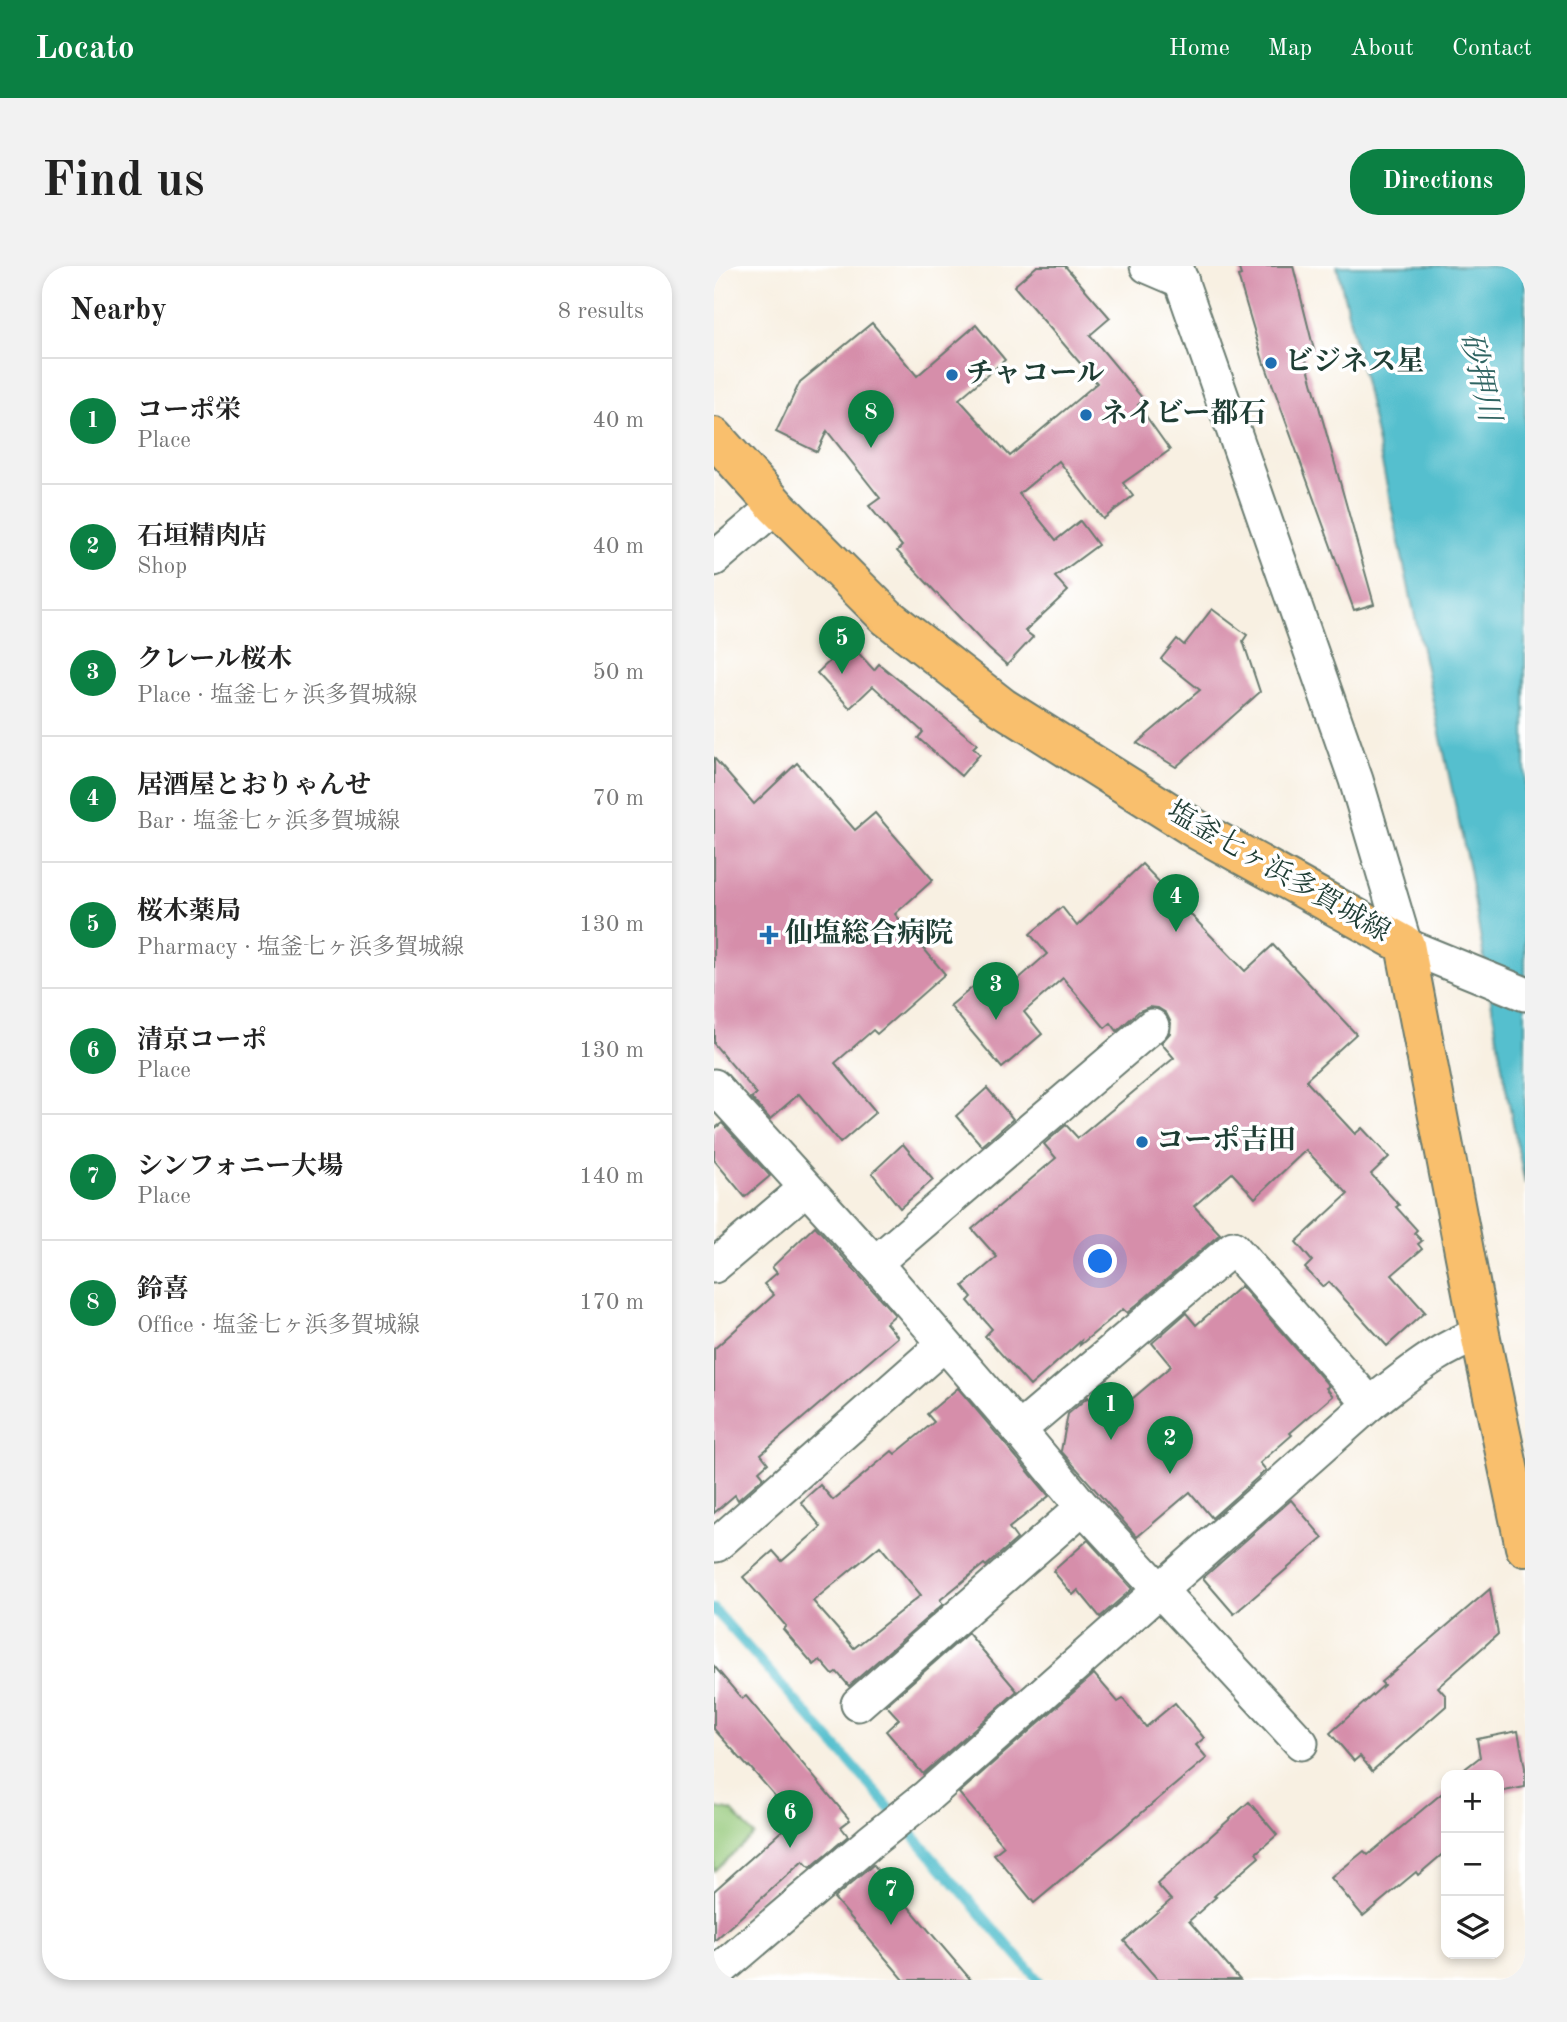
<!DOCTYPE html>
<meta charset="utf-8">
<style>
body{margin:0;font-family:"Old Standard TT","Noto Serif JP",serif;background:#f2f2f2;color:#222}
.controls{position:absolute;right:21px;bottom:21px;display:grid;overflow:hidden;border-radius:14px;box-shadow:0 4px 10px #0003}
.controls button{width:63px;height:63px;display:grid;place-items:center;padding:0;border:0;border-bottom:2px solid #e0e0e0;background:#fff;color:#222;font:35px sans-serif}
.you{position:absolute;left:387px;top:996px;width:24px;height:24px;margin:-18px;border:5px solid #fff;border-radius:50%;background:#1a73e8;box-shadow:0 0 0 10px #1a73e833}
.badge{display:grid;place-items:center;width:46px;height:46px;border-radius:50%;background:#0b8043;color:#fff;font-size:23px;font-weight:700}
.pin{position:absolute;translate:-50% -58px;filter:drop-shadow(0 2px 4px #0008)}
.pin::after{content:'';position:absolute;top:37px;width:24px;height:21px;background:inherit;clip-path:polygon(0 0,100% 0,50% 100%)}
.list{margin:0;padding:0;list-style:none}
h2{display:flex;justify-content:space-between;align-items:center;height:91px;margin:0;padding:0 28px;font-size:30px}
h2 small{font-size:23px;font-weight:400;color:#767676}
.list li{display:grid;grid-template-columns:46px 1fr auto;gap:21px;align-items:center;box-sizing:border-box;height:126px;padding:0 28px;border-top:2px solid #e0e0e0}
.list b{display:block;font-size:26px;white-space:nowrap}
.list p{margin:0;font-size:23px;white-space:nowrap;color:#767676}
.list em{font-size:23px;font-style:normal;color:#767676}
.icon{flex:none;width:38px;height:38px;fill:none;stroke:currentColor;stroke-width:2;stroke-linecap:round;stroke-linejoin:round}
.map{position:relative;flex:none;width:811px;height:1714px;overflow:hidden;border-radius:28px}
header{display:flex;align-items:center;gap:42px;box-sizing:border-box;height:98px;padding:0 35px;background:#0b8043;color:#fff}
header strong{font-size:33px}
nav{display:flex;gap:38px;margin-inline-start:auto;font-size:24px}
.intro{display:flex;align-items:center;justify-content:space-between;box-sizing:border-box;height:168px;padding:0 42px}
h1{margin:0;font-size:49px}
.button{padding:18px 32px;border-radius:28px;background:#0b8043;color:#fff;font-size:24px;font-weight:700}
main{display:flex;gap:42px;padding:0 42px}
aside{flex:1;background:#fff;border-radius:28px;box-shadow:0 4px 10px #0003}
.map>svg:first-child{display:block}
.green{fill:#95c97a;stroke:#5a8357;stroke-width:2}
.water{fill:#54bfce;stroke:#3a7e81;stroke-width:2}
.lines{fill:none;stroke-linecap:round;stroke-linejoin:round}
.stream{stroke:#54bfce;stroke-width:10}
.building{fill:#d68eaa;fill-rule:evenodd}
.minor-casing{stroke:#6b7c71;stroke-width:37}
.major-casing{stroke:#6b7c71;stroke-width:42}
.minor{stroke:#fff;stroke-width:33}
.major{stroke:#f9bf6d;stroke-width:38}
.poi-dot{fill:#1f6fb2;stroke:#fff;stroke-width:2.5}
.labels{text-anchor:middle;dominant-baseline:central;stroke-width:7;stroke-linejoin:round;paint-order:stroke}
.poi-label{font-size:28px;font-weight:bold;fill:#1f3d34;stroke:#fff;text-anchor:start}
.street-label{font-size:28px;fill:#1f3d34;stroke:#fff}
.water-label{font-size:30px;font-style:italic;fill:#2f6462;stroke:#fff}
</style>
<header>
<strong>Locato</strong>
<nav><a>Home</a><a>Map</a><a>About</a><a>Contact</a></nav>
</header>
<div class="intro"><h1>Find us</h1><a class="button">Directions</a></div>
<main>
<aside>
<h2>Nearby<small>8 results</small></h2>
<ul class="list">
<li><span class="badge">1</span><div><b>コーポ栄</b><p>Place</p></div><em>40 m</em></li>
<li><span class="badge">2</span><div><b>石垣精肉店</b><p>Shop</p></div><em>40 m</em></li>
<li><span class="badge">3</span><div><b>クレール桜木</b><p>Place · 塩釜七ヶ浜多賀城線</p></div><em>50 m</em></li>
<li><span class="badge">4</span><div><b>居酒屋とおりゃんせ</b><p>Bar · 塩釜七ヶ浜多賀城線</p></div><em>70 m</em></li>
<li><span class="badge">5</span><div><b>桜木薬局</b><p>Pharmacy · 塩釜七ヶ浜多賀城線</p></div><em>130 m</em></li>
<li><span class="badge">6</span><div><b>清京コーポ</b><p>Place</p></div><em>130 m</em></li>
<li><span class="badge">7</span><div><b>シンフォニー大場</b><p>Place</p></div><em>140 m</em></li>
<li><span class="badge">8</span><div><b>鈴喜</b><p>Office · 塩釜七ヶ浜多賀城線</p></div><em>170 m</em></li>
</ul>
</aside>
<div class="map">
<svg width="811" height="1714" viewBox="0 0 811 1714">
<rect width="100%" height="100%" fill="#fff"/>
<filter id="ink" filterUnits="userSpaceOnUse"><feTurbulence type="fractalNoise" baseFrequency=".0143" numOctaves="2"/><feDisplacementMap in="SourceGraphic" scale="14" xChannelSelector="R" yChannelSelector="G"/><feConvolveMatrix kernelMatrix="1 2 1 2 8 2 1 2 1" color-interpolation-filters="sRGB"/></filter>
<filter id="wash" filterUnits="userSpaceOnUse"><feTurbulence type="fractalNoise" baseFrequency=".00686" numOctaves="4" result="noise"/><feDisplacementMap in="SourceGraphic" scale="28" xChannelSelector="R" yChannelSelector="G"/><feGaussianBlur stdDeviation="1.57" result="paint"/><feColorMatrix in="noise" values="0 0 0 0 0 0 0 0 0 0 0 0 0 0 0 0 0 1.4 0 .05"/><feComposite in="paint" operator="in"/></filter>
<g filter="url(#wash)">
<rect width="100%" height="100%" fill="#f8f0e2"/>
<path class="green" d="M 4,1542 L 18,1545 L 40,1569 L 0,1605 L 0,1545 Z"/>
<path class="water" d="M 623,0 L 811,0 L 811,918 L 790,812 L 755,603 L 653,127 Z"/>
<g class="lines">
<path class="stream" d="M 0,1343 L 134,1494 L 324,1714"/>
</g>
<g id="blocks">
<g class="building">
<path d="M 323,0 L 351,0 L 396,52 L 376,69 L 430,134 L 424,139 L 456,184 L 409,217 L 419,230 L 389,253 L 345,195 L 305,228 L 342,274 L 366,255 L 384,279 L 341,311 L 354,325 L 311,365 L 319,371 L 293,399 L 275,383 L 183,285 L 188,280 L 155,240 L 166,232 L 113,165 L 103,186 L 62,166 L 86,116 L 158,57 L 203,110 L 262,59 L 291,94 L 245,133 L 296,190 L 383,117 L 300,20 Z"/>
<path d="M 524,0 L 579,0 L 600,84 L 590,87 L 660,338 L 640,344 L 551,98 L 550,98 L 524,10 L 527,9 Z"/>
<path d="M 498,343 L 533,369 L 529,375 L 546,426 L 462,501 L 423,477 L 486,424 L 447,393 L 463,373 L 470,379 Z"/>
<path d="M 135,377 L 160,404 L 165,398 L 263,478 L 259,482 L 266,488 L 247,510 L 204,472 L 209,466 L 159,420 L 136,442 L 103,407 Z"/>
<path d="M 0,492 L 40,538 L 83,497 L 141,564 L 161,547 L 219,614 L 181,648 L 231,708 L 163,768 L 159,764 L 121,797 L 162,846 L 126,877 L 85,828 L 56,853 L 37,832 L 43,828 L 0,778 Z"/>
<path d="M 428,598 L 531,705 L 559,679 L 642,768 L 593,813 L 593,816 L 641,868 L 648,862 L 675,891 L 657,908 L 685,939 L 682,941 L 703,964 L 700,967 L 708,975 L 704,978 L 708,983 L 678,1009 L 711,1046 L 673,1080 L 615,1016 L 609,1021 L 591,1002 L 598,995 L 582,976 L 634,928 L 592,884 L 541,932 L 518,907 L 480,940 L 506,968 L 413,1047 L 409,1043 L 366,1079 L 367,1075 L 316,1120 L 271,1070 L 278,1063 L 254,1035 L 258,1031 L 249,1020 L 283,991 L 258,963 L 342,892 L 330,878 L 352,859 L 364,872 L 460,792 L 447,777 L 456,767 L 457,757 L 452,747 L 444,742 L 435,741 L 425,745 L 403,765 L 397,757 L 391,762 L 349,712 L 310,746 L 328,768 L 288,802 L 236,740 L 277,706 L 292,724 L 333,688 L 316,668 L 348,641 L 363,660 Z"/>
<path d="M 273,822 L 299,853 L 268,880 L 242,850 Z"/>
<path d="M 8,857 L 56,910 L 31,931 L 0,894 L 0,863 Z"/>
<path d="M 189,878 L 219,914 L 186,942 L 158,907 Z"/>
<path d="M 101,960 L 181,1049 L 172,1057 L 184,1071 L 47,1188 L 54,1197 L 45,1205 L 50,1211 L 24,1234 L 21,1229 L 0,1247 L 0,1083 L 60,1029 L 50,1018 L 63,1007 L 58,1001 Z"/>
<path d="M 527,1020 L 615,1120 L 612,1122 L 619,1130 L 576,1167 L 578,1169 L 546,1197 L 552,1204 L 498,1252 L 476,1226 L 423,1271 L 347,1185 L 354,1148 L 374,1131 L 393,1154 L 457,1100 L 438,1077 L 472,1047 L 482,1059 Z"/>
<path d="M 244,1122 L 335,1230 L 295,1262 L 303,1273 L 272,1300 L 270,1298 L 226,1334 L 229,1338 L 135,1420 L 123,1406 L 119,1409 L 106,1394 L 100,1399 L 69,1363 L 72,1360 L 29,1311 L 59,1285 L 68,1295 L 107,1261 L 87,1236 L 106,1219 L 119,1234 L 178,1185 L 181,1188 L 220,1156 L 213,1148 ZM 166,1280 L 207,1329 L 140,1382 L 99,1335 Z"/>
<path d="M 577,1234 L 609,1272 L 520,1348 L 489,1312 Z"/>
<path d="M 374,1274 L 418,1323 L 386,1351 L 364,1324 L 359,1329 L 339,1305 Z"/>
<path d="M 776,1323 L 784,1368 L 724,1421 L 732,1430 L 732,1440 L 658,1505 L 646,1490 L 640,1495 L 616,1467 L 670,1419 L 667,1416 Z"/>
<path d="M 254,1367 L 303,1425 L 209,1508 L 172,1465 L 185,1453 L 172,1439 Z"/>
<path d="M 0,1400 L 28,1433 L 32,1430 L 136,1554 L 127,1561 L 134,1570 L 96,1602 L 89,1595 L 0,1675 L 0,1625 L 81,1553 L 35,1500 L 34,1501 L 0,1463 Z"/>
<path d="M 380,1408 L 404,1436 L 409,1433 L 432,1461 L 461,1437 L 490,1472 L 482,1479 L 493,1492 L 320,1637 L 280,1588 L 290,1580 L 245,1527 Z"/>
<path d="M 804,1465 L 811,1502 L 811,1521 L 785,1526 L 785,1509 L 743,1509 L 766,1491 L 763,1473 Z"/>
<path d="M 732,1524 L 732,1585 L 704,1609 L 702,1606 L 649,1650 L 617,1612 L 650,1585 L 654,1589 Z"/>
<path d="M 535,1536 L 563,1569 L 542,1587 L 545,1591 L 500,1630 L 502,1631 L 475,1655 L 526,1714 L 444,1714 L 410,1675 L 457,1634 L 443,1618 Z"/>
<path d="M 159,1599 L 257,1714 L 190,1714 L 120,1632 Z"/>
</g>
</g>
</g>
<g filter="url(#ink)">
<use href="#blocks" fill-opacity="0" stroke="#6b7c71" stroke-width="2"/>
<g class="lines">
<g class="minor-casing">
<g id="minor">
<path d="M 433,0 L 468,15"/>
<path d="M 462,0 L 642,514 L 691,679 L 811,728"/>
<path d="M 0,293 L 62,240"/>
<path d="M 0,820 L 161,997 L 305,1164 L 369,1241 L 587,1477"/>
<path d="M 161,997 L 438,760"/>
<path d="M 0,1000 L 92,922"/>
<path d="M 305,1164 L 519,982 L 656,1138"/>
<path d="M 2,1279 L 230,1078"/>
<path d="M 144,1438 L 369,1241"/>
<path d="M 0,1709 L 156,1576 L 211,1532 L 656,1138 C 694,1109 721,1084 766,1068"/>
</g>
</g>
<g class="major-casing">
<path id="major" d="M 0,171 L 62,240 L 173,351 L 288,441 L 485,565 L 691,679 L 766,1068 L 811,1281"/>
</g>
<use href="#minor" class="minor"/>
<use href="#major" class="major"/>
</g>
</g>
<g class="poi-dot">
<circle cx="557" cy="97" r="7"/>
<circle cx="238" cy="109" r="7"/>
<circle cx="372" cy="149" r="7"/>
<path d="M51.5 658.5h7v7h7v7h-7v7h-7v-7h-7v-7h7z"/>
<circle cx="428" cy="876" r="7"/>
</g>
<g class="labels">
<g class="poi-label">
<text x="571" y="97">ビジネス星</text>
<text x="252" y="109">チャコール</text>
<text x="386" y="149">ネイビー都石</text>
<text x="71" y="669">仙塩総合病院</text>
<text x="442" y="876">コーポ吉田</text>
</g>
<g class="street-label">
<text transform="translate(564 607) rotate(30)">塩釜七ヶ浜多賀城線</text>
</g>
<g class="water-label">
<text transform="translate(765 111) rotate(77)">砂押川</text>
</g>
</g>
</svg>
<div class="controls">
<button>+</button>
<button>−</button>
<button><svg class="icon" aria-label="layers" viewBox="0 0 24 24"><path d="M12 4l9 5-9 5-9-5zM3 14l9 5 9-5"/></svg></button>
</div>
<div class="you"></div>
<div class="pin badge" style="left:397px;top:1174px">1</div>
<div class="pin badge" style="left:456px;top:1208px">2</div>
<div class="pin badge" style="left:282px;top:754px">3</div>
<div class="pin badge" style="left:462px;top:666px">4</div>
<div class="pin badge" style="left:128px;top:408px">5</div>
<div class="pin badge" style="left:76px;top:1582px">6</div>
<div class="pin badge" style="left:177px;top:1659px">7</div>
<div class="pin badge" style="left:157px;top:182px">8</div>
</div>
</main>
